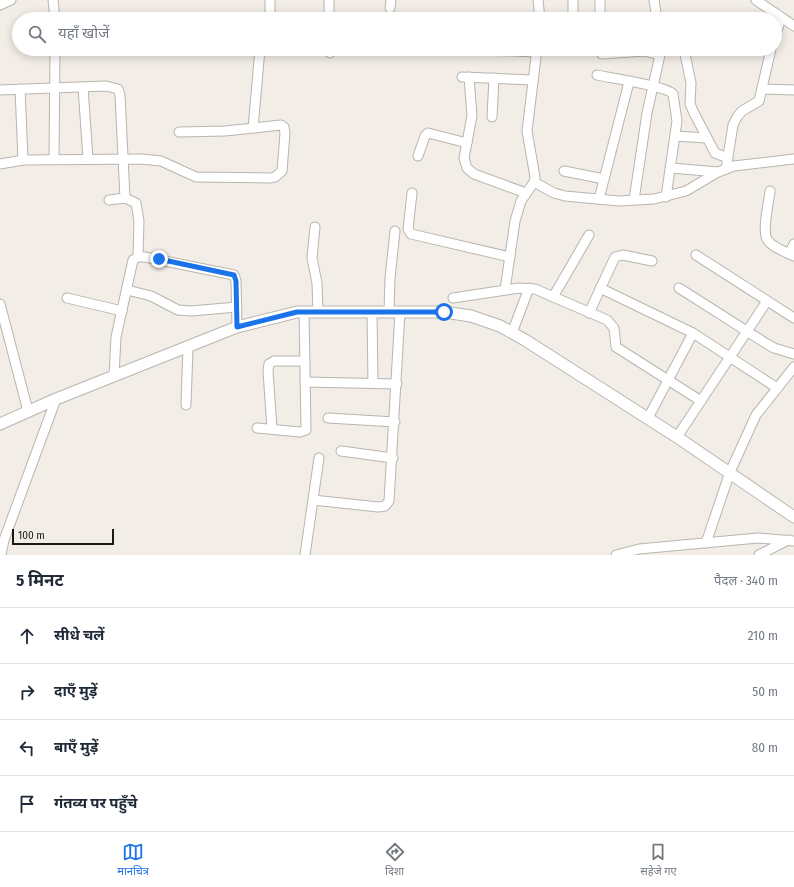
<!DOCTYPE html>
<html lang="hi">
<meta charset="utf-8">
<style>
body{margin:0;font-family:"Fira Sans Condensed","Noto Sans Devanagari",sans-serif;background:#f6f6f7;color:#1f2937}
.scale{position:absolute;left:12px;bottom:10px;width:102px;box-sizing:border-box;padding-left:4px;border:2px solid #1b1917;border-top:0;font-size:11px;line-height:14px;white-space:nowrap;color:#1b1917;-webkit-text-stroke:3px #f2ede6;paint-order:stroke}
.stop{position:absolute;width:12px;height:12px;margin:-9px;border:3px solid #1a73e8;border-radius:50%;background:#fff}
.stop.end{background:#1a73e8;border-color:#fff;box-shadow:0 1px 4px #0008}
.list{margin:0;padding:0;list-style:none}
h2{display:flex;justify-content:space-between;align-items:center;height:52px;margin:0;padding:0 16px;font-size:17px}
h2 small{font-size:13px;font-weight:400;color:#747a83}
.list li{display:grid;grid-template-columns:26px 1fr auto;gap:12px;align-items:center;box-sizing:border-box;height:56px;padding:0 16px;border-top:1px solid #e0e1e3}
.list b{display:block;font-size:15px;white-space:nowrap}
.list em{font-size:13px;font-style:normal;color:#747a83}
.icon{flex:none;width:22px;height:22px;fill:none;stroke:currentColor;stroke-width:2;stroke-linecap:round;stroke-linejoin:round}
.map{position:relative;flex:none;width:794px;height:555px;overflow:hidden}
.search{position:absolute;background:#fff;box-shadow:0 2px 10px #0003;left:12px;right:12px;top:12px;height:44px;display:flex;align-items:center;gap:10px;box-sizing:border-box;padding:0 14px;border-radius:22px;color:#747a83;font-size:15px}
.sheet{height:276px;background:#fff}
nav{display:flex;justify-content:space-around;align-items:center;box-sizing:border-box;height:56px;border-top:1px solid #e0e1e3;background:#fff;font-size:11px;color:#747a83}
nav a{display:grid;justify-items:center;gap:2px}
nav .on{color:#1a73e8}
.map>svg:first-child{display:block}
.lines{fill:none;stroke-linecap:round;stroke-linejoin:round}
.minor-casing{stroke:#b9b5ae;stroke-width:11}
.major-casing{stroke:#b9b5ae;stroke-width:13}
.minor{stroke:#fff;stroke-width:9}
.major{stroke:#fff;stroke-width:11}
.route{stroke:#1a73e8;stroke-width:5}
</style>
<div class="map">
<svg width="794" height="555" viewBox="0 0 794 555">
<rect width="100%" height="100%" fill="#f2ede6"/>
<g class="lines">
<g class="minor-casing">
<g id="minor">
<path d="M 53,0 L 55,19"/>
<path d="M 270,0 L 270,19"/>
<path d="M 329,0 L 329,19"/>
<path d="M 538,0 L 540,19"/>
<path d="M 573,0 L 573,19"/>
<path d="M 654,0 L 657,19"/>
<path d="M 756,0 L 794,26"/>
<path d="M 0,5 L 11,0"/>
<path d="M 390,8 L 391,0"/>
<path d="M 600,19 L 600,0"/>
<path d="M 775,37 L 781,18"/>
<path d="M 329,49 L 330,53"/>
<path d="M 465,49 L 537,52"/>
<path d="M 684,49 L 691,83 L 690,104 L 694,113 L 715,153 L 728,158"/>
<path d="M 602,54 L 644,51 L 660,55 L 647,113 L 634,200"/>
<path d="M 597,75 C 610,78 666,86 673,94 L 677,121 L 666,197"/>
<path d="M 462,77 L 533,80"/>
<path d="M 469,77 L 472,116 L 464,158 L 467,168 L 474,174 L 526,193"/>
<path d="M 83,87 L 88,159"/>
<path d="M 20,89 L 23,160"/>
<path d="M 762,89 L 794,90"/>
<path d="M 0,90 L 106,86 L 118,89 L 120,95 L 125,198"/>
<path d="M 492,117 L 494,78"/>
<path d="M 253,128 L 260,49"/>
<path d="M 675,136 L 706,138"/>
<path d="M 418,156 L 425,136 L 428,133 L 467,143"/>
<path d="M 54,159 L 55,49"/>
<path d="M 0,164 L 23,160 L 141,159 L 161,161 L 196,177 L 271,178 L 275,177 L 282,171 L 285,133 L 284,127 L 281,125 L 225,131 L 179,132"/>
<path d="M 671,168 L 718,172"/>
<path d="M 726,169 L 733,125 L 737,117 L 742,111 L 759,101 L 771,49"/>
<path d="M 564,171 L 604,179"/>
<path d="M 534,182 L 554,193 L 565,196 L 619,201 L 654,199 L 686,191 L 718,172 L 734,166 L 794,159"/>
<path d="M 770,191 C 769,202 762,229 767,239 C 771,247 786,252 794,256"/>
<path d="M 412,193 L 408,229 L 411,234 L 510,257"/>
<path d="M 599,199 L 629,82"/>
<path d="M 109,200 L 125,198 L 136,203 L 139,221 L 138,257"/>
<path d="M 315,227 L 312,258 L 317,283 L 318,312"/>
<path d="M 789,254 L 794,244"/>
<path d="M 696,255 L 794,318"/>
<path d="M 600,288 L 693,333 L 777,388"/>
<path d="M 679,288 L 767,344 L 774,348 L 794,354"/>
<path d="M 127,290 L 151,296 L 178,310 L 191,311 L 237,307"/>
<path d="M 505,290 L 515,221 L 521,201 L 534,182 L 535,177 L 527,131 L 537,49"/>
<path d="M 553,297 L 589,235"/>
<path d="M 67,298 L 122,311"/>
<path d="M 453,298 L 519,288 L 535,289 L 607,320 L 614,328 L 616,347 L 701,401"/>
<path d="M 0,304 L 28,411"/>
<path d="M 372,312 L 373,383"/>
<path d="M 389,312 L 390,278 L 395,231"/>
<path d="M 589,313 L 615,257 L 623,255 L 652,261"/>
<path d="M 512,333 L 529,288"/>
<path d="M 114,376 L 116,337 L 133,260 L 138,257 L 145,257 L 234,275 L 236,281 L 237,327"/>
<path d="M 305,382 L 397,384"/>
<path d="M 186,405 L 188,347"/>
<path d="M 328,418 L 395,422"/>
<path d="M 648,418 L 693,333"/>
<path d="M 257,428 L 300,432 L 306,430 L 304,312"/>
<path d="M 272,429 L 268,371 L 269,364 L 274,361 L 305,361"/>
<path d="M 677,437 L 767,301"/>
<path d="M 341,451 L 393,458"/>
<path d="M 313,500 L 378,507 L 385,506 L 389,501 L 400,312"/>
<path d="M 706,543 L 730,472 L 756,415 L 794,367"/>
<path d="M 1,555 L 4,540 L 56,399"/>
<path d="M 305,555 L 319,458"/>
<path d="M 616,555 L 639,549 L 758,538 L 794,541"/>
<path d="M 759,555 L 788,540"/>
</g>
</g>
<g class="major-casing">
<path id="major" d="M 0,424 L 56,399 L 237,327 L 297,312 L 444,312 L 471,316 L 500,326 L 525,340 L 677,437 L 794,517"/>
</g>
<use href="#minor" class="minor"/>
<use href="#major" class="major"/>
</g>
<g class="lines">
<path class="route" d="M 159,259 L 234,275 L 236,281 L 237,327 L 297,312 L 444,312"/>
</g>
</svg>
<div class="scale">100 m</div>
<div class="stop" style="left:444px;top:312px"></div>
<div class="stop end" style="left:159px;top:259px"></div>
<div class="search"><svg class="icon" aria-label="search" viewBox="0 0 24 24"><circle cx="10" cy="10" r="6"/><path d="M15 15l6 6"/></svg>यहाँ खोजें</div>
</div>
<section class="sheet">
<h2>5 मिनट<small>पैदल · 340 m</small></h2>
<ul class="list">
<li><svg class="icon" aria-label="ahead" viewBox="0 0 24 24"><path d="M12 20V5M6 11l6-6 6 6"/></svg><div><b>सीधे चलें</b></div><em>210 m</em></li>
<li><svg class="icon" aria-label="right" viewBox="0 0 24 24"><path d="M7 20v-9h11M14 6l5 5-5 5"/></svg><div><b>दाएँ मुड़ें</b></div><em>50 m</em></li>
<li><svg class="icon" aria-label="left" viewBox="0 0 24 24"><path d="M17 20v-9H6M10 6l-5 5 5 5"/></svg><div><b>बाएँ मुड़ें</b></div><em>80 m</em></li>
<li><svg class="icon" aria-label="arrive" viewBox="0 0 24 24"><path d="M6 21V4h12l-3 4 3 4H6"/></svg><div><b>गंतव्य पर पहुँचे</b></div></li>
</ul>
</section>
<nav>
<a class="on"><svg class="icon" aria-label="map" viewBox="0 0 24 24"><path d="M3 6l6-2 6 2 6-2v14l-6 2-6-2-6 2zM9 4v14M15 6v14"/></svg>मानचित्र</a>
<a><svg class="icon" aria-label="directions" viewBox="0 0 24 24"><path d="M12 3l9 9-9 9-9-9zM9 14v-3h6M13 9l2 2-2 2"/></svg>दिशा</a>
<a><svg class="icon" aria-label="saved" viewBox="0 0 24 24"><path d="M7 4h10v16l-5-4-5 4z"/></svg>सहेजे गए</a>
</nav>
